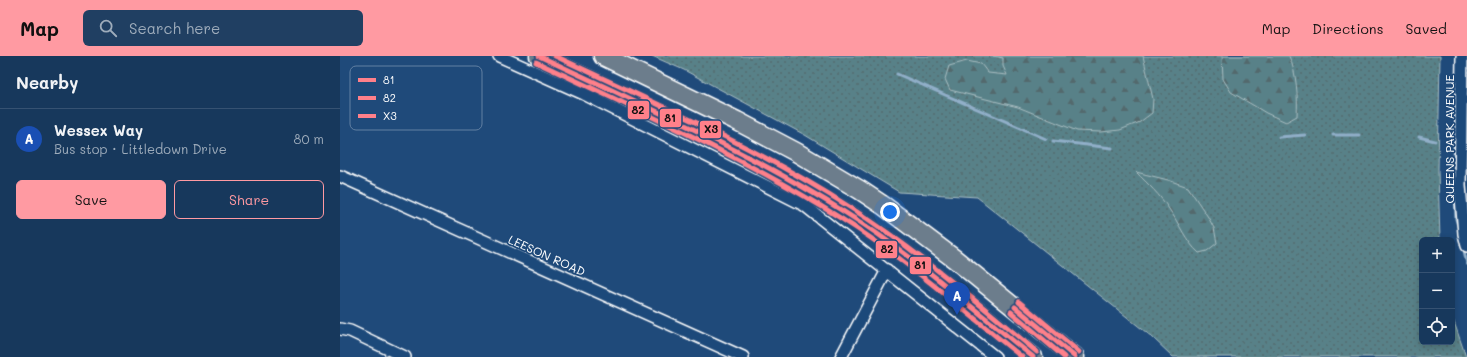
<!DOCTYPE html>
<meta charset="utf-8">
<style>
body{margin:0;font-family:Mali,sans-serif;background:#203f62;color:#f1f3f6}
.controls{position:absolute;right:12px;bottom:12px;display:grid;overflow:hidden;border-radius:6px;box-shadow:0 2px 6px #0003}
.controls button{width:36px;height:36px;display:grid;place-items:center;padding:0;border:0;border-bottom:1px solid #365272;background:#17385c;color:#f1f3f6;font:20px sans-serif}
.you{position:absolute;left:550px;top:156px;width:14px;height:14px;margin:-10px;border:3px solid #fff;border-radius:50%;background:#1a73e8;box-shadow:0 0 0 6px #1a73e833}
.badge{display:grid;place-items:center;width:26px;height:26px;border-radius:50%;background:#ff9aa2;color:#fff;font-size:13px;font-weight:700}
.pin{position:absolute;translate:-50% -33px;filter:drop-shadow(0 1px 2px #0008)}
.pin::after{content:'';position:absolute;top:21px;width:14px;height:12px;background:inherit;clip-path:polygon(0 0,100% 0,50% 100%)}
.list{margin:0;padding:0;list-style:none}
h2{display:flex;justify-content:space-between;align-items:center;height:52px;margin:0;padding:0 16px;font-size:17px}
h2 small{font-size:13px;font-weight:400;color:#9eacbb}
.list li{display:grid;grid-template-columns:26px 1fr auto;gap:12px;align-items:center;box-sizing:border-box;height:60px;padding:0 16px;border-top:1px solid #365272}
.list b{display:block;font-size:15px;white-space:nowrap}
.list p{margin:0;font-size:13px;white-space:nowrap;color:#9eacbb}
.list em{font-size:13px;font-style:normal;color:#9eacbb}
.actions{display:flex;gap:8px;padding:12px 16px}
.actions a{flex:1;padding:9px 0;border:1px solid #ff9aa2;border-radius:6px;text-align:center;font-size:14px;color:#ff9aa2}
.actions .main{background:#ff9aa2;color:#111}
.icon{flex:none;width:22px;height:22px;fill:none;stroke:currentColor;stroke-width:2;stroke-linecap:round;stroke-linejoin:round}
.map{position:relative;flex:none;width:1127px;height:301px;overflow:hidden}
header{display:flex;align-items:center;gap:24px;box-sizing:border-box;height:56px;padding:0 20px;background:#ff9aa2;color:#111}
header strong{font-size:19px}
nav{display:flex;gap:22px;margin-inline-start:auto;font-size:14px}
.search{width:280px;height:36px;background:#203f62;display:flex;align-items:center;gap:10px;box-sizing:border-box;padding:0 14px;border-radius:6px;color:#9eacbb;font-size:15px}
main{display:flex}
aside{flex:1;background:#17385c}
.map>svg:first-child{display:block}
.grass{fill:url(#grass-dots);stroke:#acc0c4}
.forest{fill:url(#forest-firs);stroke:#acc0c4}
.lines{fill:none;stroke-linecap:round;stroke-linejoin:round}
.stream{stroke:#91afc9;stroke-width:3}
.minor-casing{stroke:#fff;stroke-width:14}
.trunk-casing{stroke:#fff;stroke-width:21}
.minor{stroke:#1f4a7a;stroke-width:11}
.trunk{stroke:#6c7d8c;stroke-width:18}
.bus-1-casing{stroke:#1f4a7a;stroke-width:8}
.bus-2-casing{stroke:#1f4a7a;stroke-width:8}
.bus-3-casing{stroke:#1f4a7a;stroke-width:8}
.bus-1{stroke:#ff808a;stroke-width:5}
.bus-2{stroke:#ff808a;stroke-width:5}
.bus-3{stroke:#ff808a;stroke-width:5}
.labels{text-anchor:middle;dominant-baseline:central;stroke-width:3.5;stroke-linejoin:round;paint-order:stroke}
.street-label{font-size:12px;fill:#fff;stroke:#1f4a7a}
.key{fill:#1f4a7a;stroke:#6280a2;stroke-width:1}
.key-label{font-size:11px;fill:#fff}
.line-badge{stroke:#1f4a7a;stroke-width:1.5}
.pale-badge-label{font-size:11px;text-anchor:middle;font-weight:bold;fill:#111}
</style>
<header>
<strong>Map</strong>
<div class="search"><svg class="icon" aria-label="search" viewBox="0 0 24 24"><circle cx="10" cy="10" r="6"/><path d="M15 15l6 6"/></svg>Search here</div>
<nav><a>Map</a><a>Directions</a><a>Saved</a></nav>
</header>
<main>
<aside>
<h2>Nearby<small></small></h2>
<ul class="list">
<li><span class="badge" style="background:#1a4fb4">A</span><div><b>Wessex Way</b><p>Bus stop · Littledown Drive</p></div><em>80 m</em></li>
</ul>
<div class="actions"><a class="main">Save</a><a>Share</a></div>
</aside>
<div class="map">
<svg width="1127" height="301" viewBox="0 0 1127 301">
<defs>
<pattern id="grass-dots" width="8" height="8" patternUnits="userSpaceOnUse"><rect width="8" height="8" fill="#588188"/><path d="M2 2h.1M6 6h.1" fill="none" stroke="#53696d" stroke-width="1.8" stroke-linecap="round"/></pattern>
<pattern id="forest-firs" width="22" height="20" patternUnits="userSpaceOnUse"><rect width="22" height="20" fill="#588188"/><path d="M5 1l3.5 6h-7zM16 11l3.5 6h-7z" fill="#53696d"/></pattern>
</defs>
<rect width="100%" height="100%" fill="#1f4a7a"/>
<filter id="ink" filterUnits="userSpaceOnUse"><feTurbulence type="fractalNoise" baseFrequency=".025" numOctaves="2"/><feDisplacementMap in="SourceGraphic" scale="8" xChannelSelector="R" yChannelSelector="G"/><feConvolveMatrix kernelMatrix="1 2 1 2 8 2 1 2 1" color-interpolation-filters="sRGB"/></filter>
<g filter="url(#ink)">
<path class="grass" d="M 312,0 L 1100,0 L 1098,115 L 1100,184 L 1082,184 L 1082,286 L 1112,286 L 1112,260 L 1126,301 L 833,301 L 812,281 L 637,141 L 559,136 L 465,79 L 344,14 Z"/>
<g class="forest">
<path d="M 653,0 L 803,0 L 813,43 L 812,57 L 800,66 L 780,74 L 761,76 L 737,75 L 678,51 L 610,34 L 605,23 L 609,10 L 627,5 L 641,8 L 648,17 L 667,19 L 663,10 L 663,2 Z"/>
<path d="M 882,0 L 949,0 C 957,18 958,41 957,60 L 946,66 L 926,57 L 891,36 L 883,23 Z"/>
<path d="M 796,116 L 828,124 L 848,131 L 868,161 L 874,172 L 877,187 L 867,195 L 859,197 C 846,186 839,167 829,153 C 820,139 808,128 796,116 Z"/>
</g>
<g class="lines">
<g class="stream">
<path d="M 557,18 L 706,83"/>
<path d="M 993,79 L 1019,79"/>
<path d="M 939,81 L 965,79"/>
<path d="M 1079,81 L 1095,85"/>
<path d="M 713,85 L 772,92"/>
<path d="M 1115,122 L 1114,89 L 1116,82"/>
<path d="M 1115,137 L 1116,163 L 1119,173"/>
<path d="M 1123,190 L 1127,208"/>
</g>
<g class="minor-casing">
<g id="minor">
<path d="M 159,0 L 244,38 L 464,149 L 655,301"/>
<path d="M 1122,0 L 1120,129 L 1124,178 L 1127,190"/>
<path d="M 0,120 L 403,301"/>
<path d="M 0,273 L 10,275 L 65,301"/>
<path d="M 501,301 L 547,214"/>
</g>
</g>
<g class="trunk-casing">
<g id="trunk">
<path d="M 199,0 C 303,49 408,96 506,157 C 572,199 632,252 693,301"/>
<path d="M 263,0 L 397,65 L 456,96 L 520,134 L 544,150 L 616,204 L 735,301"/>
</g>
</g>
<use href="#minor" class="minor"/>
<use href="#trunk" class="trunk"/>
<g class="bus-1-casing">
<g id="bus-1">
<path d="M 199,0 C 303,49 409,96 506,157 C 573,199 632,252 693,301"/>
<path d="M 675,251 L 735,301"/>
</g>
</g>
<g class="bus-2-casing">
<g id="bus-2">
<path d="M 196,6 C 300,55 405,102 502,163 C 566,203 623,254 682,301"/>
<path d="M 671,256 L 724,301"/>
</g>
</g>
<g class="bus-3-casing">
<g id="bus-3">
<path d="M 215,0 C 315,47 418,92 511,152 C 577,194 636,246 697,296"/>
<path d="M 679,246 L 739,296"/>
</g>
</g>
<use href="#bus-1" class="bus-1"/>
<use href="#bus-2" class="bus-2"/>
<use href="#bus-3" class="bus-3"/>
</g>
</g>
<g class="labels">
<g class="street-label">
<text transform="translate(1109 83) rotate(-90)">QUEENS PARK AVENUE</text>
<text transform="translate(207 199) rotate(24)">LEESON ROAD</text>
</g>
</g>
<rect x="10" y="10" width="132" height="64" rx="6" class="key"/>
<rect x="18" y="22" width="18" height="4" fill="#ff808a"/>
<rect x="18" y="40" width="18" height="4" fill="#ff808a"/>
<rect x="18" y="58" width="18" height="4" fill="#ff808a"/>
<g class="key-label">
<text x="43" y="28">81</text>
<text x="43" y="46">82</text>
<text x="43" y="64">X3</text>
</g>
<g class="line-badge">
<rect x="287" y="44" width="23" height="20" rx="4" fill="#ff808a"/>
<rect x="319" y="52" width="23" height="20" rx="4" fill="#ff808a"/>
<rect x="359" y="64" width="23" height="19" rx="4" fill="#ff808a"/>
<rect x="535" y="184" width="23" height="19" rx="4" fill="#ff808a"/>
<rect x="569" y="200" width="23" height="19" rx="4" fill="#ff808a"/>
</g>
<g class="pale-badge-label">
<text x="298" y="58">82</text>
<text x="330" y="66">81</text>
<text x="371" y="77">X3</text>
<text x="547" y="197">82</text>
<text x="580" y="213">81</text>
</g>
</svg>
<div class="controls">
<button>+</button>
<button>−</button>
<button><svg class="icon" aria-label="locate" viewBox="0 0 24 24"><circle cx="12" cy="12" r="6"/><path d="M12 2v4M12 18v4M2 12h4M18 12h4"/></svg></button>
</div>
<div class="you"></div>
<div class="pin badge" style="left:617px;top:259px;background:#1a4fb4">A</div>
</div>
</main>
